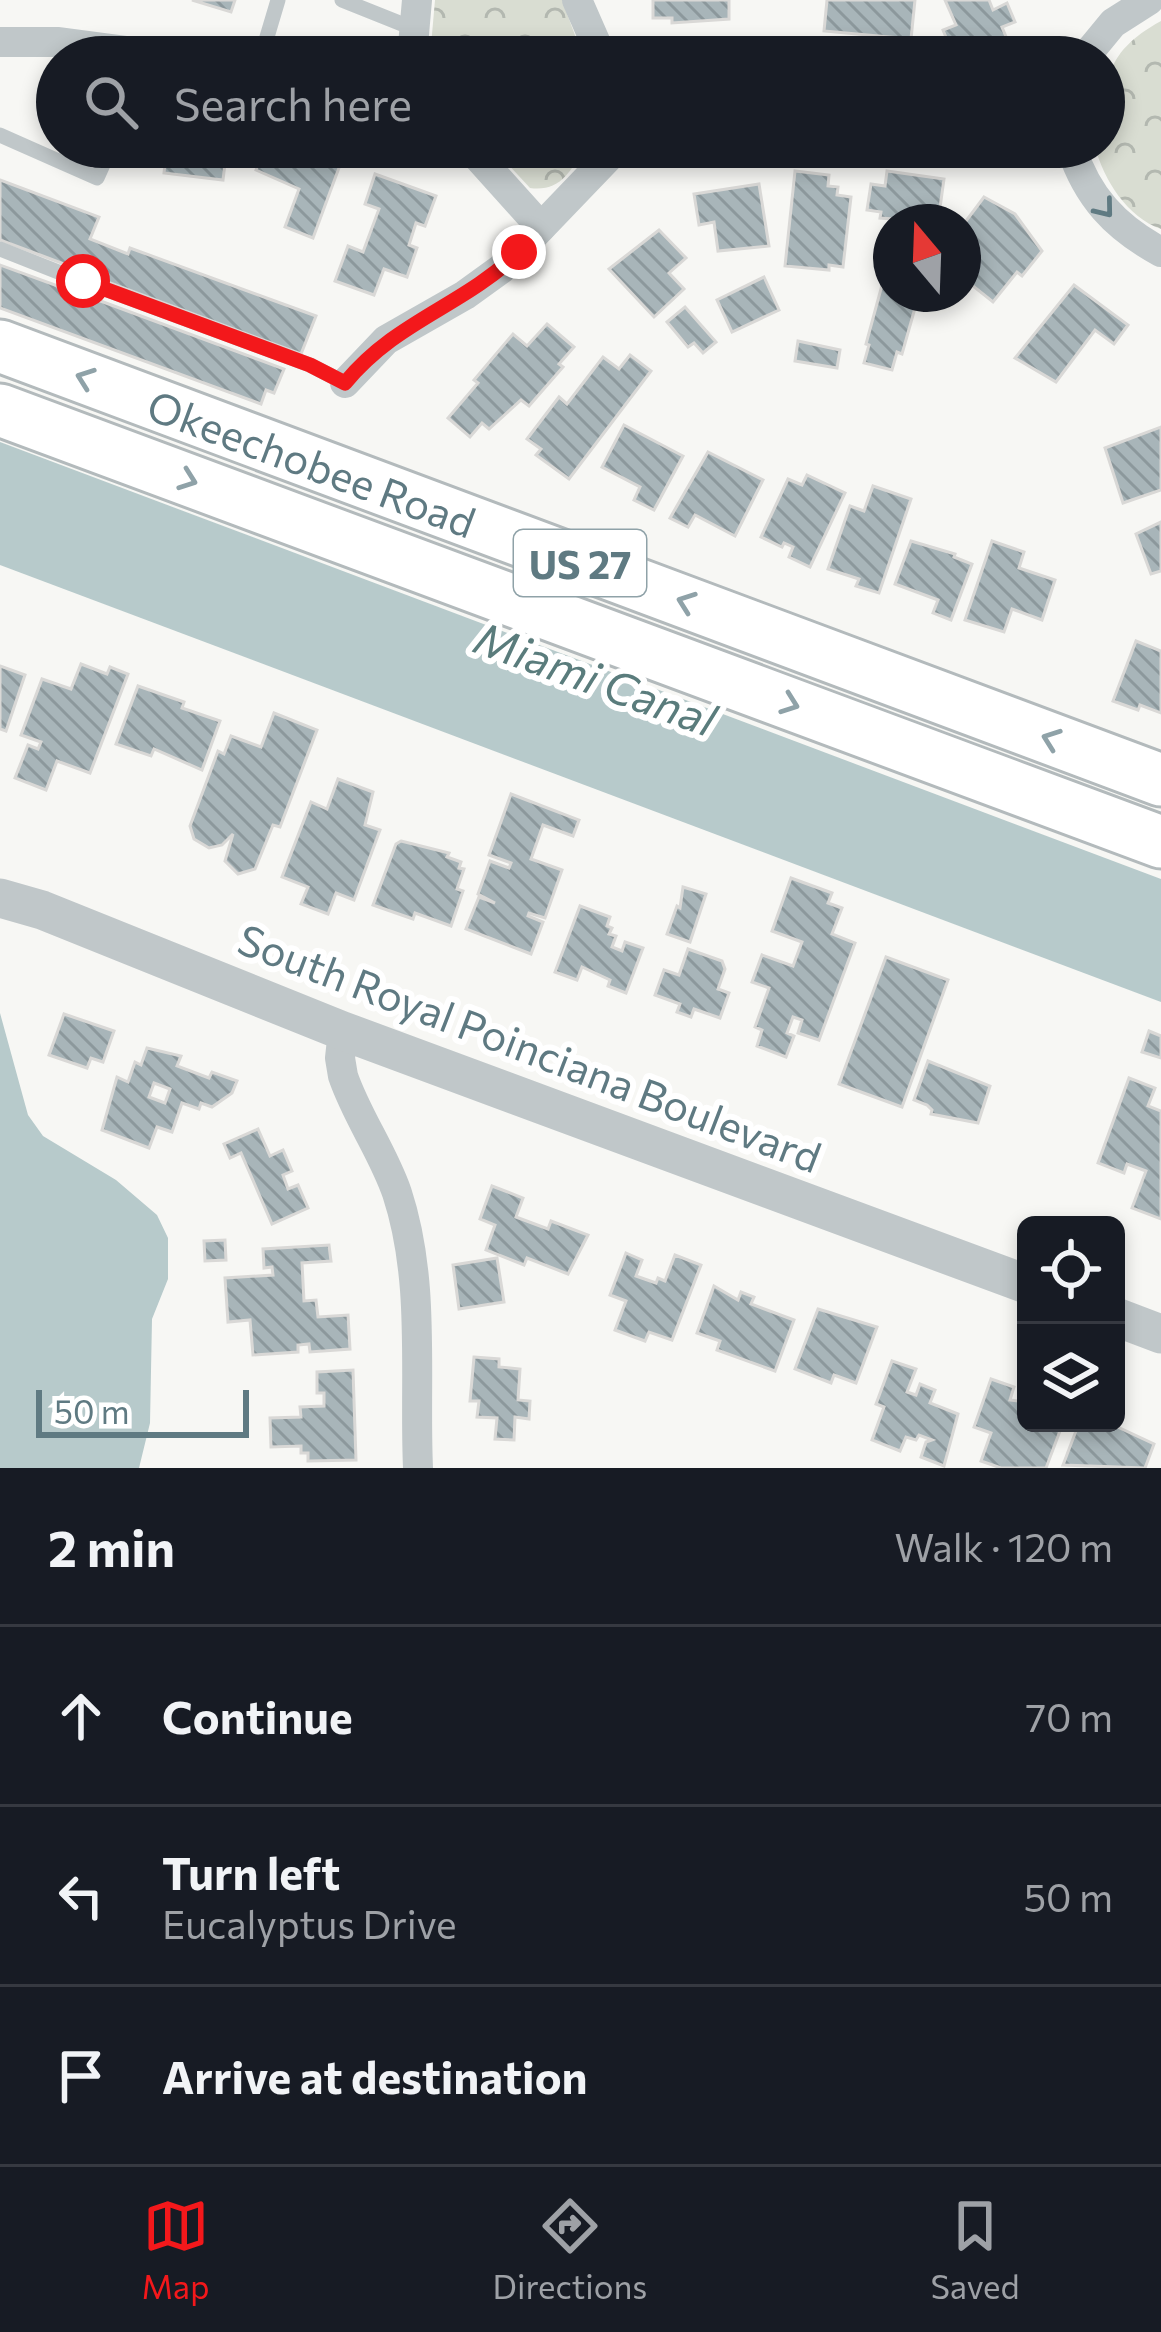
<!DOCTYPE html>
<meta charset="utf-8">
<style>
body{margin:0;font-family:Commissioner,sans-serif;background:#20242c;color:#f1f3f6}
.controls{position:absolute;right:36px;bottom:36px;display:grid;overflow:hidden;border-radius:18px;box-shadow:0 6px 18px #0003}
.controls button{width:108px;height:108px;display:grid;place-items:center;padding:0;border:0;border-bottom:3px solid #363941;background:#171b24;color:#f1f3f6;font:60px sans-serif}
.compass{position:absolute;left:873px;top:204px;width:108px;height:108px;border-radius:50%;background:#171b24;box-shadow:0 6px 18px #0003;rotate:341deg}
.scale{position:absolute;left:36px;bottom:30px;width:213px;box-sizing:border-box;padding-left:12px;border:6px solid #5f7a82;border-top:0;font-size:33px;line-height:42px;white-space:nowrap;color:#5f7a82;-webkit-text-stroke:9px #fff;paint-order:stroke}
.stop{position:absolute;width:36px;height:36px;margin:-27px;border:9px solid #f3181b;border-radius:50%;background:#fff}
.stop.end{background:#f3181b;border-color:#fff;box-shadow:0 3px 12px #0008}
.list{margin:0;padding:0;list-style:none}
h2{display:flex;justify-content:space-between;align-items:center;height:156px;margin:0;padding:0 48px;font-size:51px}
h2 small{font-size:39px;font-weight:400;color:#9ea1a6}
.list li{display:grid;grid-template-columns:78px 1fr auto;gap:36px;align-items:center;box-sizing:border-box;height:180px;padding:0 48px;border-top:3px solid #363941}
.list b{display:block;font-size:45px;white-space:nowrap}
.list p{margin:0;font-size:39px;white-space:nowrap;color:#9ea1a6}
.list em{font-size:39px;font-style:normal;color:#9ea1a6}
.icon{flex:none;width:66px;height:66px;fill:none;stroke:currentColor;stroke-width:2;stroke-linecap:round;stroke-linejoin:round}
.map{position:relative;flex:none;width:1161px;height:1468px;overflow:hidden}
.search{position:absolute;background:#171b24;box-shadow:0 6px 18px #0003;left:36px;right:36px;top:36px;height:132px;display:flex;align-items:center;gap:30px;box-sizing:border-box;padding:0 42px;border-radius:66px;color:#9ea1a6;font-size:45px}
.sheet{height:696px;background:#171b24}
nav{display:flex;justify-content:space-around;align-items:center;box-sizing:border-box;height:168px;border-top:3px solid #363941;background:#171b24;font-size:33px;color:#9ea1a6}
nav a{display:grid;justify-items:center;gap:6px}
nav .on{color:#f3181b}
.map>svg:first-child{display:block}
.forest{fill:url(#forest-crowns)}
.water{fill:#b7cacb}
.building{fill:url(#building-back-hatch);stroke:#d9d8d6;stroke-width:3;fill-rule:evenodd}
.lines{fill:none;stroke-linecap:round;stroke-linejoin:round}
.trunk-casing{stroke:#b3babc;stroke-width:57}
.service{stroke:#c0c7c9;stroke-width:15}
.minor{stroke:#c0c7c9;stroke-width:30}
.tertiary{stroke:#c0c7c9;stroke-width:39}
.trunk{stroke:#fff;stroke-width:51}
.oneway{stroke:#5f7a82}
.oneway2{stroke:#8fa2a8}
.route{stroke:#f3181b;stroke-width:15}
.labels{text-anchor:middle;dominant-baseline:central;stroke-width:12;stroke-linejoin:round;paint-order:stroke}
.shield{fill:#fff;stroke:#8fa2a8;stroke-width:3}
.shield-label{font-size:39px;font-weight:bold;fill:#5f7a82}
.street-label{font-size:42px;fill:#5f7a82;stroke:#fff}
.water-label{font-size:45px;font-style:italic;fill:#5a7c7c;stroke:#fff}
</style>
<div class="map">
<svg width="1161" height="1468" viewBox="0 0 1161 1468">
<defs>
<pattern id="forest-crowns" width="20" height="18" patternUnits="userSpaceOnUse" patternTransform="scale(3)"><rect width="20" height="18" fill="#d9ddd2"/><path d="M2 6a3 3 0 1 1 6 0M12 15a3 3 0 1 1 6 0" fill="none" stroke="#b3b8b0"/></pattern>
<pattern id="building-back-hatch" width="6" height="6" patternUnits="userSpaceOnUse" patternTransform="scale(3)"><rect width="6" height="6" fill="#a8b5b9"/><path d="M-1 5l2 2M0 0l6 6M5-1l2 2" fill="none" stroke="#8c989c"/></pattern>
</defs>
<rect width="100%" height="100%" fill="#f7f7f4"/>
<g class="forest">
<path d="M 435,0 L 562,0 L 583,57 L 430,57 Z"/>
<path d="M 1161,21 L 1161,229 C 1127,217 1104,180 1095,147 L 1104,147 C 1104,85 1101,54 1161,21 Z"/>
<path d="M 492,147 L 583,147 C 572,172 559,192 530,188 Z"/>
</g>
<g class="water">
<path d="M 0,442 L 1161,879 L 1161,1002 L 0,565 Z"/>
<path d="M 0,1013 L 28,1115 L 43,1136 L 116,1180 L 157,1215 L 168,1238 L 168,1279 L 152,1319 L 150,1423 L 139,1468 L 0,1468 Z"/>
</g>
<g class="building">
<path d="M 192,0 L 235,0 L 231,12 Z"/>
<path d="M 653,0 L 729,0 L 729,19 L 672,23 L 672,18 L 653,18 Z"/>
<path d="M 827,0 L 915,0 L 911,39 L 824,31 Z"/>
<path d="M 945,0 L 989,0 L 993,10 L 1007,3 L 1015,22 L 1002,27 L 1009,44 L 976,57 L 970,57 L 964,43 L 951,49 L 943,30 L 956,25 Z"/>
<path d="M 167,147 L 227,147 L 223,180 L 164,173 Z"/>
<path d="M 264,147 L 316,147 L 343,157 L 313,238 L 285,227 L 299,189 L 256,170 Z"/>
<path d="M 795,171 L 829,175 L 828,186 L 838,187 L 837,195 L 851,197 L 843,267 L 829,265 L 829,270 L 785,266 Z"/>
<path d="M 887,171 L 944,179 L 938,222 L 880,218 L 881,212 L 867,210 L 871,184 L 885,186 Z"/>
<path d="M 375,174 L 436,196 L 425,226 L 416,223 L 409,245 L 417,248 L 407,277 L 384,269 L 374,295 L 335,281 L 348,246 L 363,252 L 379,209 L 365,204 Z"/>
<path d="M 0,180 L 99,217 L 90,239 L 128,254 L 130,248 L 316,316 L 301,354 L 86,274 L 79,293 L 284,369 L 274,393 L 266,390 L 261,404 L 0,308 L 0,265 L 66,289 L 75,268 L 0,240 Z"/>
<path d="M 759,184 L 769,246 L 718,251 L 714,222 L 699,225 L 694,194 Z"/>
<path d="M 984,197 L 1015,214 L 1042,251 L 1022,276 L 1017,272 L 993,302 L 963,278 L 963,225 Z"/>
<path d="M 659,230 L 686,258 L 669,273 L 684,289 L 654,317 L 609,269 Z"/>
<path d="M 885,274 L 891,276 L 891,294 L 919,294 L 902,354 L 897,352 L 892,370 L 864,363 L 869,345 L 866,344 Z"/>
<path d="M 764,277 L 779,310 L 732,332 L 717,300 Z"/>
<path d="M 1074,285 L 1128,325 L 1114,344 L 1095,330 L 1056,382 L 1015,358 Z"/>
<path d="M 685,307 L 716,342 L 703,353 L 694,343 L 688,347 L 667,322 Z"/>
<path d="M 547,324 L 574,347 L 559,364 L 563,367 L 529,406 L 521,400 L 489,429 L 482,423 L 470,437 L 448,418 L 478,383 L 474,380 L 513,334 L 527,346 Z"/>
<path d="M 798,341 L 840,350 L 837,368 L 795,361 Z"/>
<path d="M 630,355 L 651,371 L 569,479 L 536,455 L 541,449 L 527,439 L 559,397 L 567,404 L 603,357 L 619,369 Z"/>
<path d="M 624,425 L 683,456 L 654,510 L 634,500 L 640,487 L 602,467 Z"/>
<path d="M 1161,427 L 1161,490 L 1123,503 L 1105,448 Z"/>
<path d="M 708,452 L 763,480 L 735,536 L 695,515 L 688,527 L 670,518 Z"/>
<path d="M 807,475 L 845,493 L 810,567 L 789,557 L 793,547 L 784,543 L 782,547 L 761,537 L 788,479 L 802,485 Z"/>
<path d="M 873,486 L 911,499 L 879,593 L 856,586 L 859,579 L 828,569 L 850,506 L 864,511 Z"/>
<path d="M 1161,522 L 1161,571 L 1151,574 L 1136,534 Z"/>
<path d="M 911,541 L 955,554 L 954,557 L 972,564 L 951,620 L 933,613 L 938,600 L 895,584 Z"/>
<path d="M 992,541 L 1024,552 L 1019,568 L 1055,580 L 1042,620 L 1012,609 L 1004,632 L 965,620 Z"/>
<path d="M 1136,641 L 1161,651 L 1161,713 L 1140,705 L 1138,710 L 1113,701 Z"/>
<path d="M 81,664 L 107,674 L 110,667 L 128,674 L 90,773 L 57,761 L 46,790 L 15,778 L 28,745 L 38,749 L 41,742 L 21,735 L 42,679 L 71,689 Z"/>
<path d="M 0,666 L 25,675 L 6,731 L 0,729 Z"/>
<path d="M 138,686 L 184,702 L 182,708 L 220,721 L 202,770 L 154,749 L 151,756 L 116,744 Z"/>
<path d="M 274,713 L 317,730 L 280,827 L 273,825 L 255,869 L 238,874 L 225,861 L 233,834 L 222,845 L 209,848 L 194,839 L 190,826 L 218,751 L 224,754 L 231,736 L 261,747 Z"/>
<path d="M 338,779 L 373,792 L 365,825 L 380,830 L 354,900 L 336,893 L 328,914 L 301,904 L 308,887 L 282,877 L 311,802 L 327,809 Z"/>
<path d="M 511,794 L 579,820 L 573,836 L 543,825 L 531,859 L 562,870 L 545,918 L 529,913 L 528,916 L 543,922 L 531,954 L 466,929 L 479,897 L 495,903 L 478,894 L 490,861 L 509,868 L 511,863 L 489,855 Z"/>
<path d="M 401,841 L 449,853 L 447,857 L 461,862 L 459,868 L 464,869 L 457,889 L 463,891 L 451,926 L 415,913 L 413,919 L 373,905 L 396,844 Z"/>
<path d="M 791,878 L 832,893 L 828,903 L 842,908 L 832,934 L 855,943 L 819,1040 L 798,1033 L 802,1020 L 793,1017 L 787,1033 L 794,1036 L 786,1057 L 757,1046 L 762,1030 L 755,1027 L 769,988 L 752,982 L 762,955 L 793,966 L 802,942 L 772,931 Z"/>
<path d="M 683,887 L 706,894 L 690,942 L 667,934 L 677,906 L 680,908 Z"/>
<path d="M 580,906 L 610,917 L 607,926 L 612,928 L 609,934 L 616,936 L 612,947 L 622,951 L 625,942 L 643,948 L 626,993 L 608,986 L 610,980 L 582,967 L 577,980 L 555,972 Z"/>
<path d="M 688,949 L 722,961 L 725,969 L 718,989 L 729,993 L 720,1018 L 694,1009 L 691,1017 L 677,1012 L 680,1004 L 655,995 L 664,970 L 679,975 Z"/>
<path d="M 886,957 L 948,980 L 902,1107 L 839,1084 Z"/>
<path d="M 64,1014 L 114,1031 L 103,1062 L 91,1058 L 87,1068 L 49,1055 Z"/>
<path d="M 1149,1031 L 1161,1036 L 1161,1058 L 1142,1052 Z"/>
<path d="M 147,1048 L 181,1056 L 177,1066 L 209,1078 L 212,1072 L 237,1081 L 232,1093 L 212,1107 L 201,1103 L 199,1109 L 182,1103 L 172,1132 L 157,1127 L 149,1148 L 102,1130 L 117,1077 L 128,1082 L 135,1062 L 141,1065 ZM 154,1083 L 170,1089 L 165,1103 L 149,1097 Z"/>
<path d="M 928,1061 L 990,1086 L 978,1123 L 931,1114 L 932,1110 L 927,1105 L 914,1100 Z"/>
<path d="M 1129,1078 L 1155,1088 L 1148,1106 L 1161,1111 L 1161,1219 L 1132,1208 L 1146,1171 L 1127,1164 L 1124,1173 L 1098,1163 Z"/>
<path d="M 258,1129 L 270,1156 L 283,1150 L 292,1171 L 283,1175 L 288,1189 L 298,1185 L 308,1208 L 272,1224 L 241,1153 L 230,1158 L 224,1144 Z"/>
<path d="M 492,1186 L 523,1198 L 516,1217 L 548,1229 L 551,1221 L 588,1235 L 568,1274 L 527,1258 L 524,1265 L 486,1250 L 495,1225 L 480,1219 Z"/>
<path d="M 225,1240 L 226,1260 L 205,1261 L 204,1241 Z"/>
<path d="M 329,1245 L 331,1261 L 302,1263 L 304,1301 L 316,1300 L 318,1317 L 348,1315 L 350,1349 L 310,1352 L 309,1344 L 298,1345 L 298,1352 L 253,1355 L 250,1320 L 228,1322 L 225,1278 L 273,1275 L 272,1267 L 264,1268 L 263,1249 Z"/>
<path d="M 626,1253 L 642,1260 L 636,1276 L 656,1283 L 658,1278 L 665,1281 L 675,1255 L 701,1265 L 672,1340 L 649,1332 L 645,1341 L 615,1330 L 626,1301 L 610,1295 Z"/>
<path d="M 497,1258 L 504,1302 L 459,1309 L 453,1265 Z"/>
<path d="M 714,1286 L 738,1300 L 741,1292 L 754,1297 L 751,1304 L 794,1320 L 775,1371 L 717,1350 L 720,1341 L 697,1333 Z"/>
<path d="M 818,1309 L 877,1327 L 856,1383 L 834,1375 L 831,1383 L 795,1369 Z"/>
<path d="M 474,1357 L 499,1359 L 499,1367 L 520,1369 L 518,1400 L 530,1401 L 529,1419 L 515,1417 L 514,1440 L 495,1439 L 497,1418 L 477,1417 L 479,1401 L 470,1401 Z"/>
<path d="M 892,1361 L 916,1369 L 907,1392 L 916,1395 L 920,1384 L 935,1390 L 930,1403 L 958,1414 L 944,1466 L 921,1457 L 926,1442 L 932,1440 L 919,1435 L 916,1440 L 906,1437 L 900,1451 L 872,1440 L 884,1407 L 876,1404 Z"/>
<path d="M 353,1370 L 356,1460 L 308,1461 L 308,1453 L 301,1453 L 301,1446 L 271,1447 L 270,1418 L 301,1417 L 300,1407 L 324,1406 L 324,1393 L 317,1393 L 317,1372 Z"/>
<path d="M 991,1379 L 1014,1387 L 1010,1400 L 1026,1402 L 1026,1423 L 1063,1423 L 1046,1468 L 1001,1468 L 981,1461 L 991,1433 L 974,1427 Z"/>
<path d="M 1079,1423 L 1109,1423 L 1154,1444 L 1145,1468 L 1063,1465 Z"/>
</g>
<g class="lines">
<g class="trunk-casing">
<g id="trunk">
<path id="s1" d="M 0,346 L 1161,780"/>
<path d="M 0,410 L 1161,842"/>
</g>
</g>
<g class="service">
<path d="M 342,0 L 412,28"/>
<path d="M 261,57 L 278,0"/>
<path d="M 0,135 L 97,178 L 111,147"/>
<path d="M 0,249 L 71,277"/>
<path d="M 83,281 L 310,365 L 345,383"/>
</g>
<g class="minor">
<path d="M 577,0 L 602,57"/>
<path d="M 0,42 L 59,42 L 157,55"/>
<path d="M 412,57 L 417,0"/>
<path d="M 1085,57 L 1113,23 L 1149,0"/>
<path d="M 469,147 L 541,227"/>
<path d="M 1071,147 C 1087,197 1115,227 1161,252"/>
<path d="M 345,383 L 386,340 L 465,295 L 501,269 L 618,147"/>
<path d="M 343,1031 L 340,1058 L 343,1076 C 357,1117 383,1152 397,1193 C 426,1281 414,1377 418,1468"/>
</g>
<g class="tertiary">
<path d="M 0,898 L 42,910 L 343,1031 L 1026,1284"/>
<path d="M 1116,1317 L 1161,1334"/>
</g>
<use href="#trunk" class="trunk"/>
</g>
<defs><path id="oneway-chevron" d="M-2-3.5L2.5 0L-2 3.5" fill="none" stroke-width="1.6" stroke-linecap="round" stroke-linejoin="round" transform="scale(3)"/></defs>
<use class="oneway" href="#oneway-chevron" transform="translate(1105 209) rotate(51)"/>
<g class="oneway2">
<use href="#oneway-chevron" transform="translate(85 378) rotate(-160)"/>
<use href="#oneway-chevron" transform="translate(188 480) rotate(20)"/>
<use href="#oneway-chevron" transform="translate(686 602) rotate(-160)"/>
<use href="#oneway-chevron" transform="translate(790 704) rotate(20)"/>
<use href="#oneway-chevron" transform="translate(1051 739) rotate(-160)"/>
</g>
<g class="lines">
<path class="route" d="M 83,281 L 310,365 L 345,383 C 397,320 462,307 519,252"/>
</g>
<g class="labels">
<rect class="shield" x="514" y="530" width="132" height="66" rx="9"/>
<g class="shield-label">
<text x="580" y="563">US 27</text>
</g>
<g class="street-label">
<text stroke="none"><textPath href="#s1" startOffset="333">Okeechobee Road</textPath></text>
<text transform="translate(530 1047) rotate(21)">South Royal Poinciana Boulevard</text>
</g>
<g class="water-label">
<text transform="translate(596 677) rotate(20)">Miami Canal</text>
</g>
</g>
</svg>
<div class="controls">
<button><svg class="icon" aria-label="locate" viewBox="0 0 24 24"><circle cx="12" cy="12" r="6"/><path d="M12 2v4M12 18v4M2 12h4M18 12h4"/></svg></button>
<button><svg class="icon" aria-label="layers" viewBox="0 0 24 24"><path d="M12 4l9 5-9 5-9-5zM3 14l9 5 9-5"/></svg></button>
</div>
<svg class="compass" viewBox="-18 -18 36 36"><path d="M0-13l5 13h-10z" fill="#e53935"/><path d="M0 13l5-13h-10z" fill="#9ea1a6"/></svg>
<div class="scale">50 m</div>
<div class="stop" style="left:83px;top:281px"></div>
<div class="stop end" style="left:519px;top:252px"></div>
<div class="search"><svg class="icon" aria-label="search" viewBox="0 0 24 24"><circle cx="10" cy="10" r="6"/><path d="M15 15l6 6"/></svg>Search here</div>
</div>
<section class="sheet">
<h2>2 min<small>Walk · 120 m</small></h2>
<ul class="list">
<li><svg class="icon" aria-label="ahead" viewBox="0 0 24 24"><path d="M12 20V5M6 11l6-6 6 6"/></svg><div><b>Continue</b></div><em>70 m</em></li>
<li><svg class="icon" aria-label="left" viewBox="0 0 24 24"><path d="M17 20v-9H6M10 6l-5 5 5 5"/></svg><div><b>Turn left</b><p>Eucalyptus Drive</p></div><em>50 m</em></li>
<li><svg class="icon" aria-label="arrive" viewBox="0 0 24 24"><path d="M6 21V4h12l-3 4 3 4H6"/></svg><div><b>Arrive at destination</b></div></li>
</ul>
</section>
<nav>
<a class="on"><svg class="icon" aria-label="map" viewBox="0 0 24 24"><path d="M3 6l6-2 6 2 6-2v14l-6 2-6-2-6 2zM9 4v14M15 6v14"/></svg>Map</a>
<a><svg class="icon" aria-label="directions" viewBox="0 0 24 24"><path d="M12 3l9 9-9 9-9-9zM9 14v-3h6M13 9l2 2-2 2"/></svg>Directions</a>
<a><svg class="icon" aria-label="saved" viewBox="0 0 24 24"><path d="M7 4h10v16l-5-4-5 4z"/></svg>Saved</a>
</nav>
